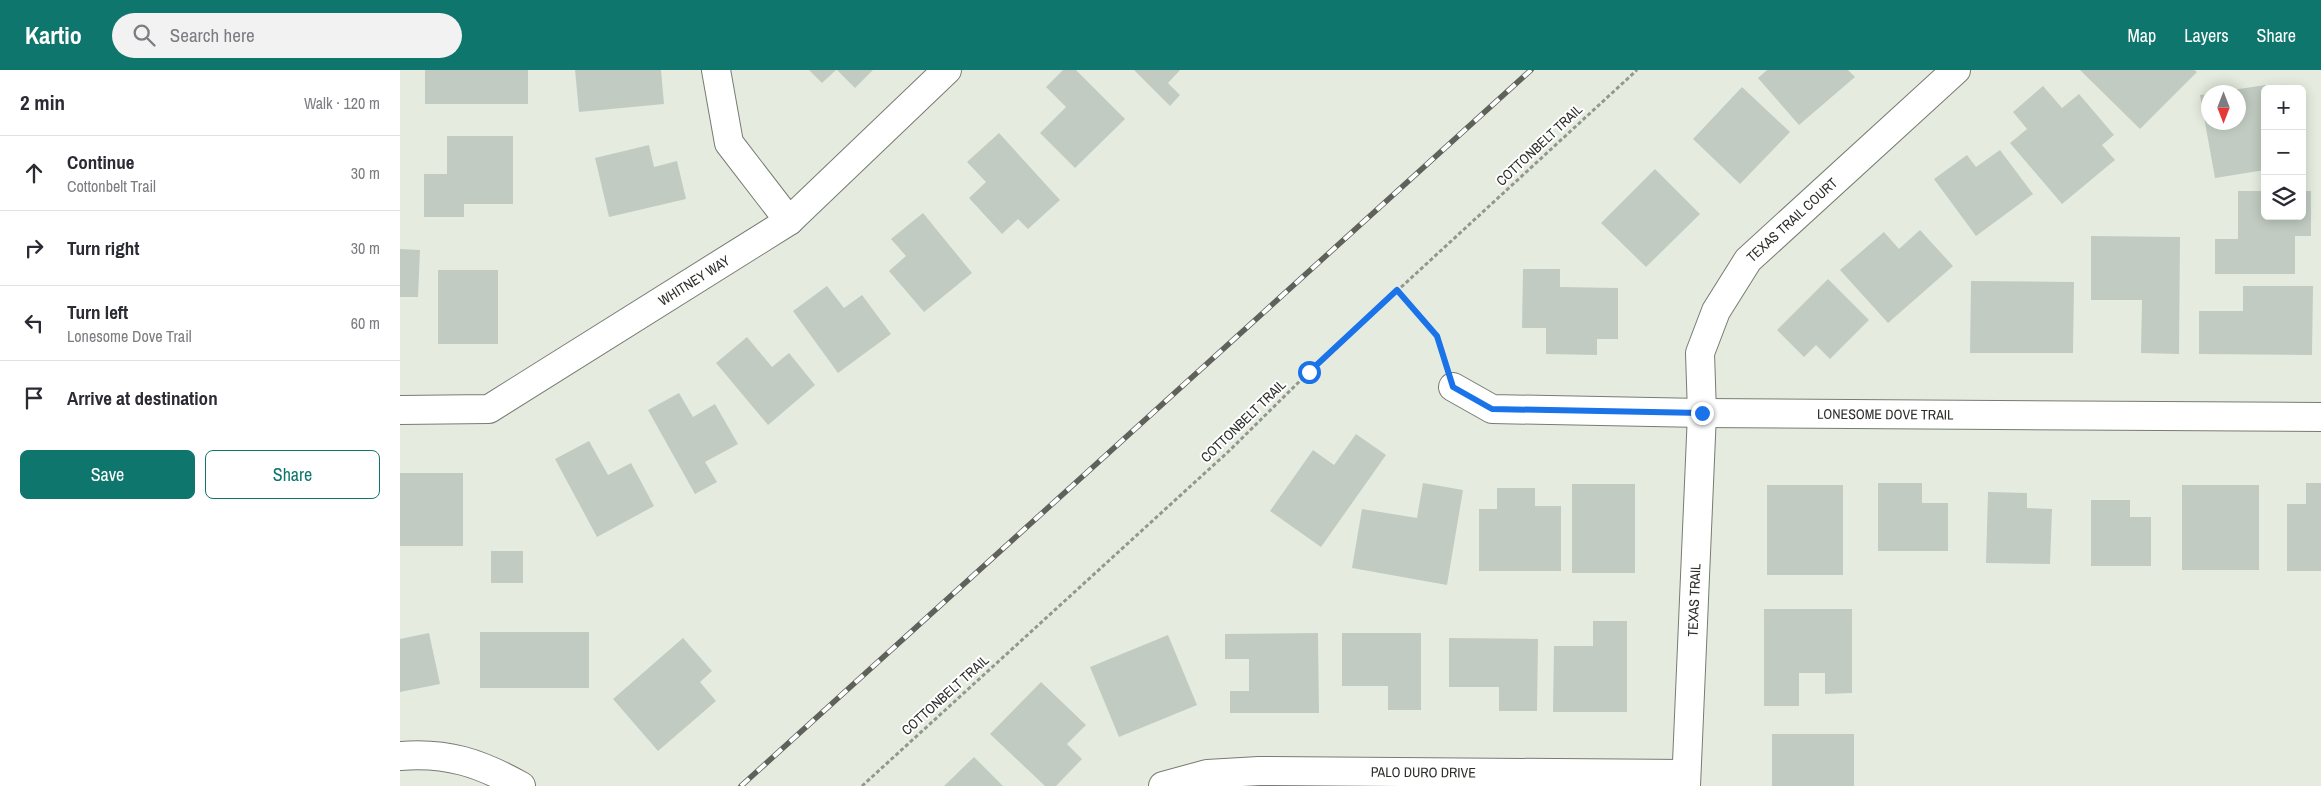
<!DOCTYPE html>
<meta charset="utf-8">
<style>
body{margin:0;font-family:"Archivo Narrow",sans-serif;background:#f2f2f3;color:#2b2b33}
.controls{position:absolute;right:15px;top:15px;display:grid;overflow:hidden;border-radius:8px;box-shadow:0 2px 12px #0003}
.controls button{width:45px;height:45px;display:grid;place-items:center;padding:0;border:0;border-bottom:1px solid #e1e1e2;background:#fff;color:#2b2b33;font:25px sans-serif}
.compass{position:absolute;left:1801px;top:15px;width:45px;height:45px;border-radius:50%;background:#fff;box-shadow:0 2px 12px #0003;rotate:180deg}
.stop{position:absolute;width:15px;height:15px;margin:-11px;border:4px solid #1a73e8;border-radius:50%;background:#fff}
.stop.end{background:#1a73e8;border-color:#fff;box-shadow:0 1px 5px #0008}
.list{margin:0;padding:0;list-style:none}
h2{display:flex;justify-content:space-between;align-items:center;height:65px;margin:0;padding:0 20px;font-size:21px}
h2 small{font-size:16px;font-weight:400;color:#7c7c81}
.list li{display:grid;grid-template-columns:32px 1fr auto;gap:15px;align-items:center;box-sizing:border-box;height:75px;padding:0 20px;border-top:1px solid #e1e1e2}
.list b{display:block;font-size:19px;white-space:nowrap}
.list p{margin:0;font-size:16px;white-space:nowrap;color:#7c7c81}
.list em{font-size:16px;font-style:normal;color:#7c7c81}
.actions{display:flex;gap:10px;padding:15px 20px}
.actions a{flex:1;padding:11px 0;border:1px solid #0f766e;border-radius:8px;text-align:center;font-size:18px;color:#0f766e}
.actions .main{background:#0f766e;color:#fff}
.icon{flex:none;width:28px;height:28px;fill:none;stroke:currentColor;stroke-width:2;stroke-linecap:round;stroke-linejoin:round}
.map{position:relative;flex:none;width:1921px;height:716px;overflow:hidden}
header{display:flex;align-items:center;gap:30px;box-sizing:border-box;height:70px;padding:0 25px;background:#0f766e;color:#fff}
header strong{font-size:24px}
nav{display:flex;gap:28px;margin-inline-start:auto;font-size:18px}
.search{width:350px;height:45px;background:#f2f2f3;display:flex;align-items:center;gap:12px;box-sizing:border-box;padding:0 18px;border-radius:28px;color:#7c7c81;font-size:19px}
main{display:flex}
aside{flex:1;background:#fff}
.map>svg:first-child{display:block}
.building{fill:#c1cbc1}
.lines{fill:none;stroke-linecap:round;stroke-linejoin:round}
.minor-casing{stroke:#767c71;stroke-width:30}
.path{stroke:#93988f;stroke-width:3;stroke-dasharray:4 2.5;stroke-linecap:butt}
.minor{stroke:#fff;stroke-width:28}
.rail-casing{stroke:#5e625b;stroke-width:5.5}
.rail{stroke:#fff;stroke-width:4;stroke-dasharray:11;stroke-linecap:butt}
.route{stroke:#1a73e8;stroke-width:6}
.labels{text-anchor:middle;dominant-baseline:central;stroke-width:4;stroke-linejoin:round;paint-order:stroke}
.street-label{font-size:14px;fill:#2d2f2b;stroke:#fff}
</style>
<header>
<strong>Kartio</strong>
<div class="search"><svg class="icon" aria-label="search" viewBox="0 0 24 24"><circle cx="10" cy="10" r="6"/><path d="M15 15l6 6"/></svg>Search here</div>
<nav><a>Map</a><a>Layers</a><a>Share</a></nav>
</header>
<main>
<aside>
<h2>2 min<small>Walk · 120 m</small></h2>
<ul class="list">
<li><svg class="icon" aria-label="ahead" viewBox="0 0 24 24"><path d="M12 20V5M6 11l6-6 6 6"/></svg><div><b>Continue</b><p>Cottonbelt Trail</p></div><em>30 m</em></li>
<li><svg class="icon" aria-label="right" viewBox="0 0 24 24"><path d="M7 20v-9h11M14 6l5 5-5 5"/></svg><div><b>Turn right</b></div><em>30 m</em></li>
<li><svg class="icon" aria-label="left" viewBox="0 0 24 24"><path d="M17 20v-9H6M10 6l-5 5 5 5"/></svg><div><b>Turn left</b><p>Lonesome Dove Trail</p></div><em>60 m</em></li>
<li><svg class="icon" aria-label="arrive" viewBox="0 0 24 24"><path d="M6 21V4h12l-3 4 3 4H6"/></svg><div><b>Arrive at destination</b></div></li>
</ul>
<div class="actions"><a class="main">Save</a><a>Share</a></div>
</aside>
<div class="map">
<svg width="1921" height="716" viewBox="0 0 1921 716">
<rect width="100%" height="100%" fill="#e5ecdf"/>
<g class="building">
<rect x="25" y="0" width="103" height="34"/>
<path d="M 175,0 L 261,0 L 264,34 L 179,42 Z"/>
<path d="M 409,0 L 436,0 L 422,13 Z"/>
<path d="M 437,0 L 473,0 L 455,18 Z"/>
<path d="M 663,0 L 676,0 L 725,49 L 675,98 L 640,63 L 666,37 L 646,17 Z"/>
<path d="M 734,0 L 780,0 L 768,13 L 780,25 L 770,36 Z"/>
<path d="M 1367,0 L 1448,0 L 1455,7 L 1399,55 L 1358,8 Z"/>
<path d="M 1680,0 L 1794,0 L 1797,2 L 1740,59 Z"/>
<path d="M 1866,15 L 1865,100 L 1815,108 L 1800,25 L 1808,24 L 1808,52 L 1838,52 L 1838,22 L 1825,21 Z"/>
<path d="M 1643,16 L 1662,38 L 1679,24 L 1714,65 L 1702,75 L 1715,90 L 1662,134 L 1610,73 L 1627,59 L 1613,42 Z"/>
<path d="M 1342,17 L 1390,62 L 1340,114 L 1293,69 Z"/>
<path d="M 599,63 L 660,130 L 628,159 L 618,149 L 602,164 L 569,128 L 586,112 L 567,92 Z"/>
<path d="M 47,66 L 113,66 L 113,134 L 64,134 L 64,147 L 24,147 L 24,104 L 47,104 Z"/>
<path d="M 249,75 L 254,97 L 277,91 L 286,129 L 209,147 L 195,88 Z"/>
<path d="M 1600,80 L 1633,124 L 1576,166 L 1534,109 L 1567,85 L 1576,97 Z"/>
<path d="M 1255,99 L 1300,144 L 1246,197 L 1201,153 Z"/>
<path d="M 1838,121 L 1865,121 L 1865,146 L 1902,146 L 1902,121 L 1911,121 L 1911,166 L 1895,166 L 1895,204 L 1815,204 L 1815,169 L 1838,169 Z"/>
<path d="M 523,143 L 572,203 L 524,242 L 489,201 L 506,186 L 491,169 Z"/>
<path d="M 1520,160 L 1553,196 L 1488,253 L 1440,200 L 1484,162 L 1499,179 Z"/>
<path d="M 1691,166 L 1780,167 L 1779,284 L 1741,283 L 1742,230 L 1691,230 Z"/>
<path d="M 0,179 L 20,180 L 18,227 L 0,227 Z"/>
<path d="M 1123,199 L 1160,199 L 1160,217 L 1218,218 L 1218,269 L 1197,269 L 1197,285 L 1146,284 L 1146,258 L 1122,258 Z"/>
<rect x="38" y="200" width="60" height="74"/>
<path d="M 1428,209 L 1469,250 L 1430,289 L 1416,275 L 1404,287 L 1377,260 Z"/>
<path d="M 1571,211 L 1674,212 L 1673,283 L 1570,283 Z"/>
<path d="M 427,216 L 444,238 L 462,225 L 491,264 L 438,303 L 393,241 Z"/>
<path d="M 1843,216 L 1913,216 L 1912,285 L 1799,284 L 1799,241 L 1843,241 Z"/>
<path d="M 347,267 L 372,297 L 389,283 L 415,315 L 368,355 L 316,293 Z"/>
<path d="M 279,323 L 293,347 L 315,334 L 338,374 L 305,392 L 317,412 L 295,424 L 248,340 Z"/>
<path d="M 956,364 L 986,385 L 921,477 L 870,441 L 913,380 L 934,395 Z"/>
<path d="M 189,371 L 208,405 L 231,393 L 254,436 L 197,467 L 155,389 Z"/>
<rect x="0" y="403" width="63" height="73"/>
<path d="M 1023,413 L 1063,420 L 1047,515 L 952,498 L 962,439 L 1017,448 Z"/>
<path d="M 1478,413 L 1522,413 L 1522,433 L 1548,433 L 1548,481 L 1478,481 Z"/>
<path d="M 1906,413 L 1921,413 L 1921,501 L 1887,501 L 1887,434 L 1906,434 Z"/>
<rect x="1172" y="414" width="63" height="89"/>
<rect x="1367" y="415" width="76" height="90"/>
<rect x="1782" y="415" width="77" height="85"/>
<path d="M 1097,418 L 1135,418 L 1135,436 L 1161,436 L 1161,501 L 1079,501 L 1079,439 L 1097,439 Z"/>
<path d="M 1588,422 L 1627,423 L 1627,438 L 1652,439 L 1650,494 L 1586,493 Z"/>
<path d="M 1691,430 L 1730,430 L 1730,447 L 1751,447 L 1751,496 L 1691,496 Z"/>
<rect x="91" y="481" width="32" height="32"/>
<path d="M 1364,539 L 1452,539 L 1452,623 L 1425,624 L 1425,603 L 1399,603 L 1399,636 L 1364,636 Z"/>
<path d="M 1193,551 L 1227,551 L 1227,642 L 1153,642 L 1154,576 L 1193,576 Z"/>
<rect x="80" y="562" width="109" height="56"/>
<path d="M 29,563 L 40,614 L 0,622 L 0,569 Z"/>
<path d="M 918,563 L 919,643 L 830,643 L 830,621 L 849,621 L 849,589 L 825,589 L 825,564 Z"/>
<path d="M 942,563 L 1021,563 L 1021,640 L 988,640 L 988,616 L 942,616 Z"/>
<path d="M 768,565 L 797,635 L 719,667 L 690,597 Z"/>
<path d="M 283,568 L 312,601 L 300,612 L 316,631 L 258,681 L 213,629 Z"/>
<path d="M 1049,568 L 1138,569 L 1137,641 L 1099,641 L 1099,617 L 1049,617 Z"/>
<path d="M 641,612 L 686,655 L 667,674 L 682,689 L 656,716 L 645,716 L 590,664 Z"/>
<rect x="1372" y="664" width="82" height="52"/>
<path d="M 574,687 L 603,716 L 544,716 Z"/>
</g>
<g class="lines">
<g class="minor-casing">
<g id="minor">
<path d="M 316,0 L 329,73 L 389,151"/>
<path id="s1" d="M 1053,317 L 1092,339 L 1302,343 L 1921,347"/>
<path id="s2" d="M 0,340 L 89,339 L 389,151 L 547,0"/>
<path d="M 0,686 C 47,682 80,693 121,716"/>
<path id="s3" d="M 763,716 L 807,704 L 859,701 L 1286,704"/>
<path id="s4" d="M 1286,716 L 1302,343 L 1300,283 L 1316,241 L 1348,190 L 1556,0"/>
</g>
</g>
<g class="path">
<path d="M 997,220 L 1037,265 L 1045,291"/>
<path d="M 462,716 L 829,381 L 909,302 L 1237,0"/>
</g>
<use href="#minor" class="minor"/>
<g class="rail-casing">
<path id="rail" d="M 341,716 L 1131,0"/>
</g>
<use href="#rail" class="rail"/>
</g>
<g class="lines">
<path class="route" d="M 909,302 L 997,220 L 1037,266 L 1053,317 L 1092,339 L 1302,343"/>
</g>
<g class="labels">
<g class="street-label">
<text transform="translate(1139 75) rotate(-43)">COTTONBELT TRAIL</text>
<text stroke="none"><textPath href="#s4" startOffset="598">TEXAS TRAIL COURT</textPath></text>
<text stroke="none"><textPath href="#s2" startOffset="331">WHITNEY WAY</textPath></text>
<text stroke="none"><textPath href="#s1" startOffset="438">LONESOME DOVE TRAIL</textPath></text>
<text transform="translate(843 351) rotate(-44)">COTTONBELT TRAIL</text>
<text stroke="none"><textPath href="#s4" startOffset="186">TEXAS TRAIL</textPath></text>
<text transform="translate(545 625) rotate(-42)">COTTONBELT TRAIL</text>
<text stroke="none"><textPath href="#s3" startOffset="262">PALO DURO DRIVE</textPath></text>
</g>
</g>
</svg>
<div class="controls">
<button>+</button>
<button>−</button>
<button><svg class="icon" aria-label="layers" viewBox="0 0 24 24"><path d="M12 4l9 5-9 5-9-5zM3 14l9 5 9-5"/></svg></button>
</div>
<svg class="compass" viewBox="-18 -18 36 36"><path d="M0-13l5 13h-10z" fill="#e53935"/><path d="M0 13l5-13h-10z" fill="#7c7c81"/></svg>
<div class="stop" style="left:909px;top:302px"></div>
<div class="stop end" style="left:1302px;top:343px"></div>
</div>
</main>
